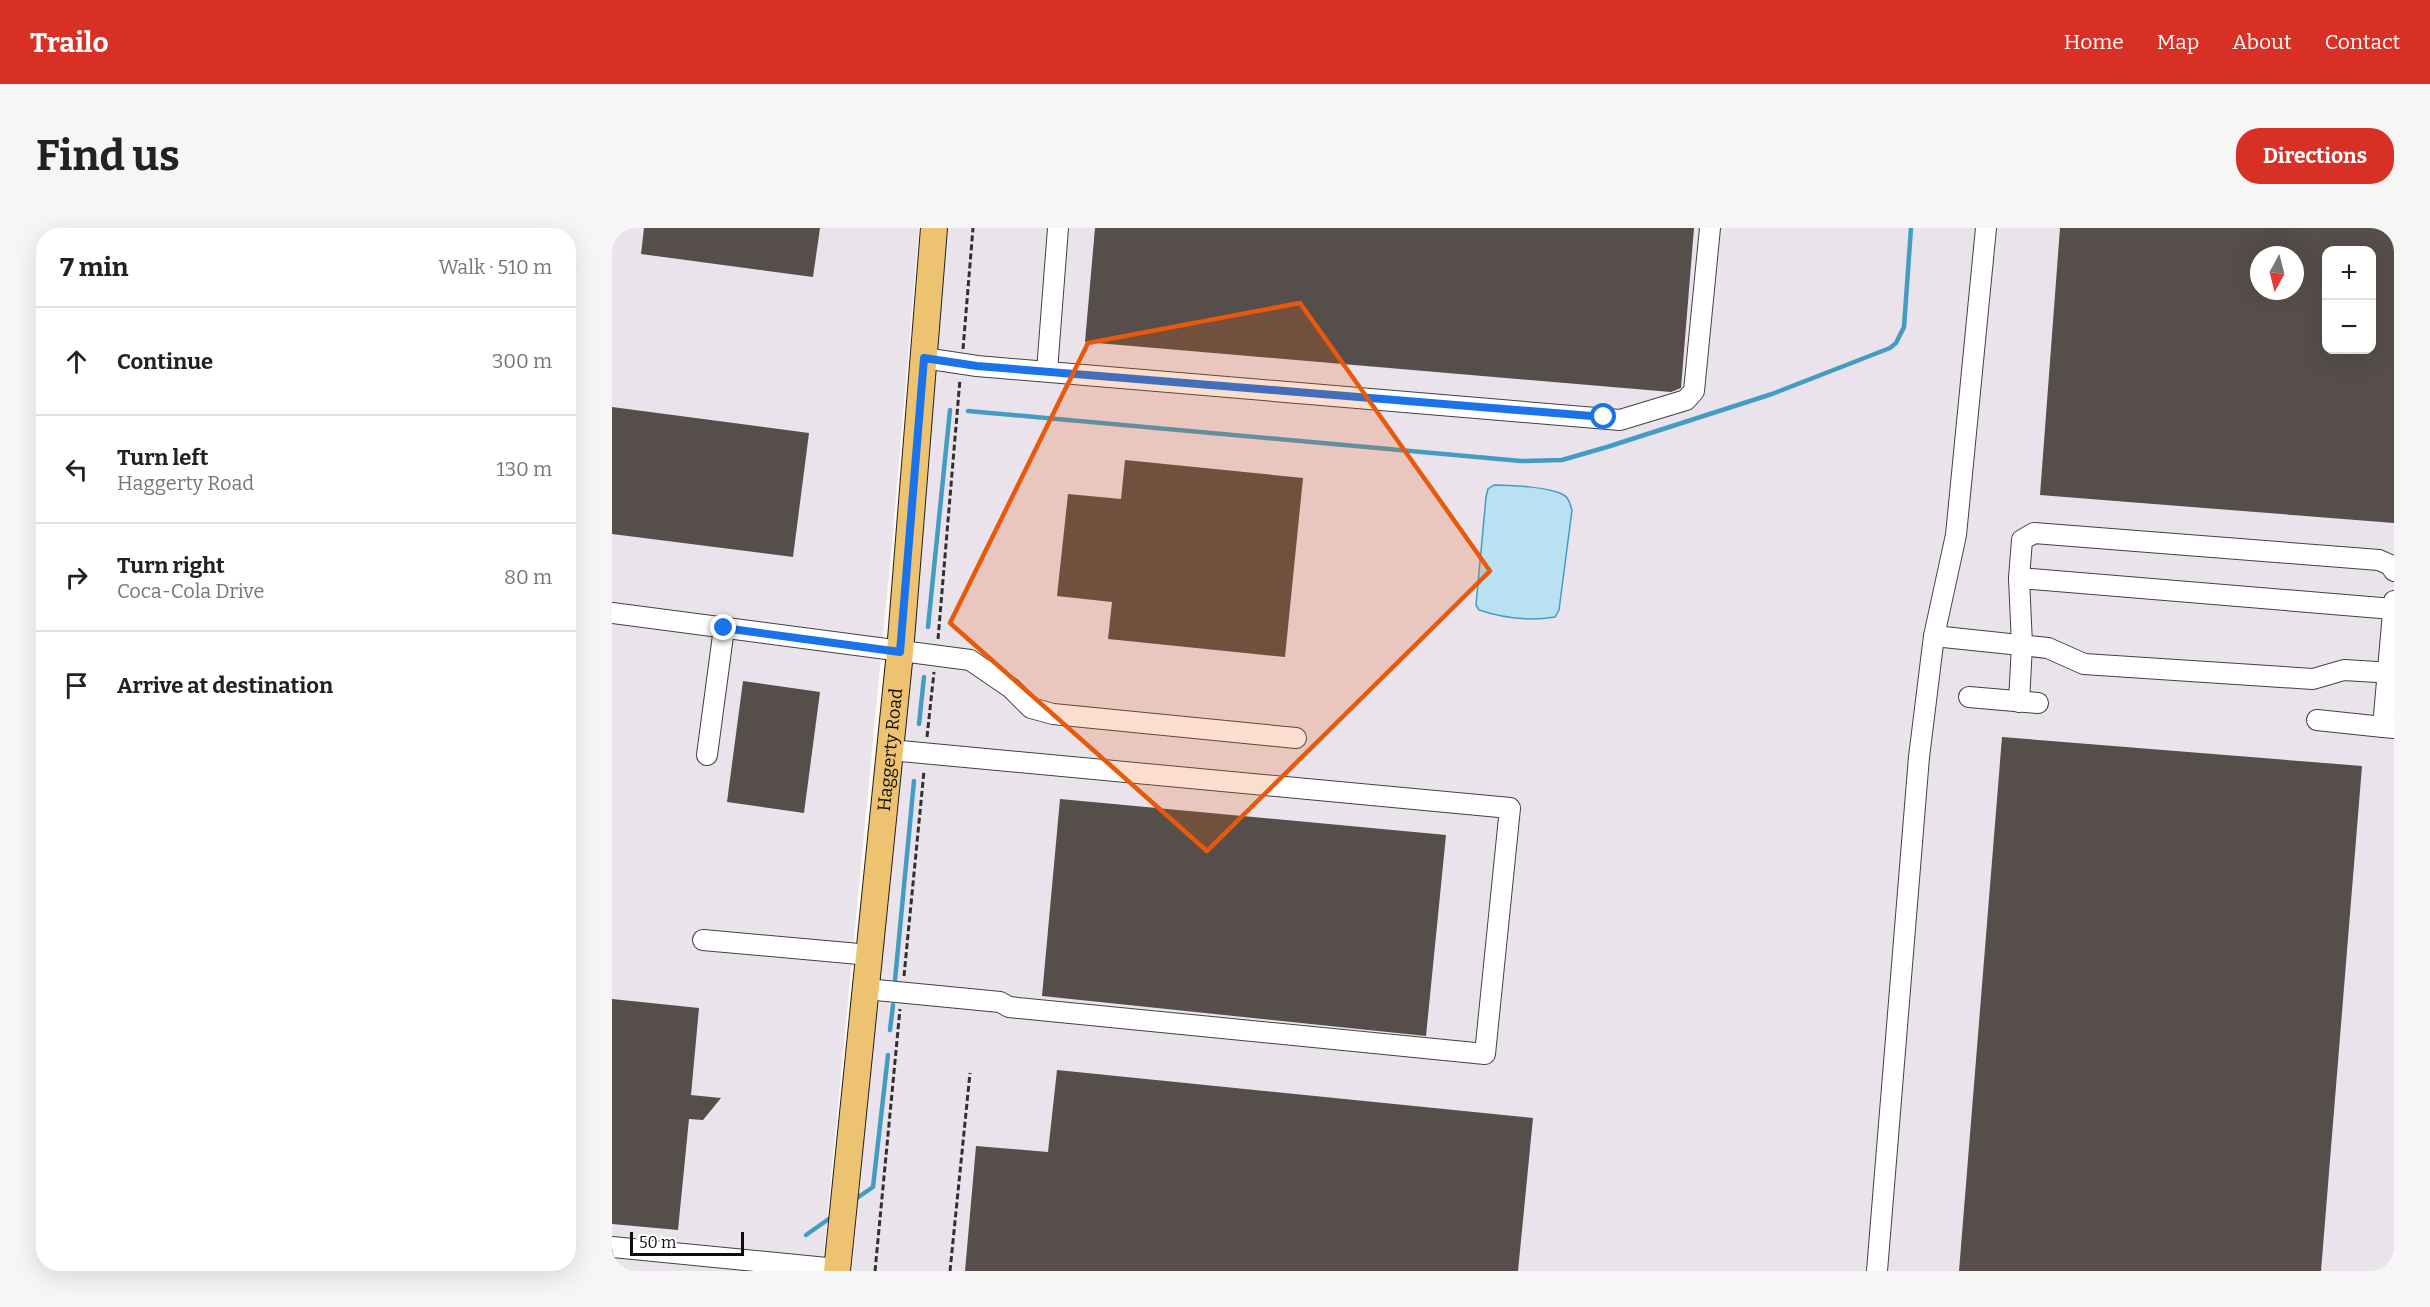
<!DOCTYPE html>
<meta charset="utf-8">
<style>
body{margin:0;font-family:Bitter,serif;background:#f6f6f6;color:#222}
.controls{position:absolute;right:18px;top:18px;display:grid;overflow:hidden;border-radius:12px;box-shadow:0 6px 24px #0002}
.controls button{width:54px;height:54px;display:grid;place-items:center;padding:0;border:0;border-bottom:2px solid #e0e0e0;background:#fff;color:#222;font:30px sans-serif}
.compass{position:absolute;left:1638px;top:18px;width:54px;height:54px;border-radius:50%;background:#fff;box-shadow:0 6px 24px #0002;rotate:187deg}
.scale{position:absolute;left:18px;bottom:15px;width:114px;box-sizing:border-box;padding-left:6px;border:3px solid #0e0e0e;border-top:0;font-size:16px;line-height:21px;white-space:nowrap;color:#0e0e0e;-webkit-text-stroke:4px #fff;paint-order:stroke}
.stop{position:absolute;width:18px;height:18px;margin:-14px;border:4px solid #1a73e8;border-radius:50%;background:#fff}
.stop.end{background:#1a73e8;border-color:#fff;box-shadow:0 2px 6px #0008}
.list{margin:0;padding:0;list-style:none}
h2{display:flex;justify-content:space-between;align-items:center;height:78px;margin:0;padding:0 24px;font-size:26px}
h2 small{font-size:20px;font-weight:400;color:#767676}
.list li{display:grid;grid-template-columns:39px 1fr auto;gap:18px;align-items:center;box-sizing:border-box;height:108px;padding:0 24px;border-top:2px solid #e0e0e0}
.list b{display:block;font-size:22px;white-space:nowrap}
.list p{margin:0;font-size:20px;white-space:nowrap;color:#767676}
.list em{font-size:20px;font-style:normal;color:#767676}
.icon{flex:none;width:33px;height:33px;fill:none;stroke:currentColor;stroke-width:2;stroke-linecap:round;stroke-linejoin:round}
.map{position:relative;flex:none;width:1782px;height:1043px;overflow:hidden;border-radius:24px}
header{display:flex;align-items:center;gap:36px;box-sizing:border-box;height:84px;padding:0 30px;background:#d93025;color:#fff}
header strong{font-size:28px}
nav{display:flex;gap:33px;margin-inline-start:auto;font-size:21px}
.intro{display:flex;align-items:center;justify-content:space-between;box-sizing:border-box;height:144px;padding:0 36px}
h1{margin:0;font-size:42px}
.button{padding:15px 27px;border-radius:24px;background:#d93025;color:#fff;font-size:21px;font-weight:700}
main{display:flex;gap:36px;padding:0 36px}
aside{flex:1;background:#fff;border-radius:24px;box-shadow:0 6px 24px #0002}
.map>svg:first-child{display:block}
.industrial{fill:#eae3ec;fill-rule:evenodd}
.water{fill:#b9e1f1;stroke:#459cc2;stroke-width:1.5}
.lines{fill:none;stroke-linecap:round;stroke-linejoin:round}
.stream{stroke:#459cc2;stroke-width:4.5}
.building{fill:#564e4b;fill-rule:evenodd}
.minor-casing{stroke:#414141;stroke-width:22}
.major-casing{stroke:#1f1f1f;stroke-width:28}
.path{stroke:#303030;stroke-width:3;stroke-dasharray:6 3;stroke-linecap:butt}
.minor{stroke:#fff;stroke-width:20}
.major{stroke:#edc371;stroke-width:26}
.route{stroke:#1a73e8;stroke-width:8}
.marked{fill:#e8590c;fill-opacity:0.2;stroke:#e8590c;stroke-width:4.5;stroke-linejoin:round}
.labels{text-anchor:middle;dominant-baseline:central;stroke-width:6;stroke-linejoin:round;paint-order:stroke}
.street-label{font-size:18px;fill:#0e0e0e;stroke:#fff}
</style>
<header>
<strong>Trailo</strong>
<nav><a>Home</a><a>Map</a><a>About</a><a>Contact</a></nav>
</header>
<div class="intro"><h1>Find us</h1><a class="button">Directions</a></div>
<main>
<aside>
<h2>7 min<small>Walk · 510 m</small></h2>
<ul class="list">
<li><svg class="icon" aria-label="ahead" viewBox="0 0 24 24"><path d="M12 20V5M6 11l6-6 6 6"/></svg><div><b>Continue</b></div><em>300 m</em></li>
<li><svg class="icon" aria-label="left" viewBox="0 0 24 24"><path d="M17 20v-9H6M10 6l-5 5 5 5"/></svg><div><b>Turn left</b><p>Haggerty Road</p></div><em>130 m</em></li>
<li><svg class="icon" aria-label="right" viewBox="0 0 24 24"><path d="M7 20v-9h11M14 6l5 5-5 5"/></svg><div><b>Turn right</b><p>Coca-Cola Drive</p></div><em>80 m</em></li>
<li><svg class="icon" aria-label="arrive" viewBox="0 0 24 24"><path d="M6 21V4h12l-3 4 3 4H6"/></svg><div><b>Arrive at destination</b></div></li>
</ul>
</aside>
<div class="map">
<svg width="1782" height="1043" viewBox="0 0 1782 1043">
<rect width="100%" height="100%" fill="#fefaf0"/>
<g class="industrial">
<path d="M 0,0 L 307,0 L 280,314 L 210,1043 L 0,1043 Z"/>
<path d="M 336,0 L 1782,0 L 1782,1043 L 240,1043 ZM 1714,22 L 1760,22 L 1760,122 L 1714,122 ZM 1647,27 L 1683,27 L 1683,63 L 1647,63 Z"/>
</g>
<path class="water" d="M 882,257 C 899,257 936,259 950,266 C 957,269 958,276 960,282 L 947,382 L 943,389 C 919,393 891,390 867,382 L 864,377 L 874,269 L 876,261 Z"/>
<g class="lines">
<g class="stream">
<path d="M 356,183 L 909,233 L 950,232 L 995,219 L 1160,166 L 1278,120 L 1284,115 L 1292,99 L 1299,0"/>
<path d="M 316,399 L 338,182"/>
<path d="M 307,496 L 312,449"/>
<path d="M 283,752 L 302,553"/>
<path d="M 278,802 L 281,777"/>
<path d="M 242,972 L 261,959 L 276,827"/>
<path d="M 194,1007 L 221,988"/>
</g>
</g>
<g class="building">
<path d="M 32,0 L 208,0 L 201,49 L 29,26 Z"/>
<path d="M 483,0 L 1082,0 L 1069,160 L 1059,164 L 473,114 Z"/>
<path d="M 1448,0 L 1782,0 L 1782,295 L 1428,267 ZM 1714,22 L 1760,22 L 1760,122 L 1714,122 ZM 1647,27 L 1683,27 L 1683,63 L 1647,63 Z"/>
<path d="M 0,179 L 197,205 L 181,329 L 0,306 Z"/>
<path d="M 513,232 L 691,250 L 673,429 L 496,411 L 500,374 L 445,368 L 456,266 L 509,271 Z"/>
<path d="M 131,453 L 208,464 L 192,585 L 115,574 Z"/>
<path d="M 1390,509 L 1750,538 L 1709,1043 L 1347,1043 Z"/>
<path d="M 448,571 L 834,607 L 814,808 L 430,768 Z"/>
<path d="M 0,771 L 87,780 L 79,867 L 109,870 L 91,892 L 77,891 L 66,1002 L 0,996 Z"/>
<path d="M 445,842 L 921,890 L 906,1043 L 353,1043 L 364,918 L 436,924 Z"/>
</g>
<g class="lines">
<g class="minor-casing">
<g id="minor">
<path d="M 312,130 L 365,138 L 1008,192 L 1074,172 L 1082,163 L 1098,0"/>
<path d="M 435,143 L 446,0"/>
<path d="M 1407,350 L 1781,381"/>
<path d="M 1782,373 L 1771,499 L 1782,500"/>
<path d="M 0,385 L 358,432 L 399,460 L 419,480 L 441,486 L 684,510"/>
<path d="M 1322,408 L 1436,420 L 1472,436 L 1701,451 L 1732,442 L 1782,445"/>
<path d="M 1357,469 L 1426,475"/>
<path d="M 1407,474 L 1410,417 L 1407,350 L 1410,312 L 1422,305 L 1767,332 L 1778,337 L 1782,343"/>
<path d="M 1705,492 L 1771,499"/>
<path d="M 95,527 L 112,400"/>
<path d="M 91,712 L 258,727"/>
<path d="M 254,761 L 388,774 L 397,779 L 873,826 L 898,580 L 278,522"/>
<path d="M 0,1019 L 225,1041"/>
<path d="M 1265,1043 L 1307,529 L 1322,408 L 1344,307 L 1374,0"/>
</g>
</g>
<g class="major-casing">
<g id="major">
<path id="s1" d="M 225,1043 L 288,424 L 322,0"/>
</g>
</g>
<g class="path">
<path d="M 351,121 L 361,0"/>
<path d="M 326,411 L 348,151"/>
<path d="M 315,509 L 322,444"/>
<path d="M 292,748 L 312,543"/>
<path d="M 263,1043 L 288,781"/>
<path d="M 338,1043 L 358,845"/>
</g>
<use href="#minor" class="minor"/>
<use href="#major" class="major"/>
</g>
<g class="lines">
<path class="route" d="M 112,400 L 288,424 L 312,130 L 365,138 L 992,189"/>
</g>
<path class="marked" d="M 688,75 L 878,343 L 595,623 L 338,395 L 476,115 Z"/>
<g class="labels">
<g class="street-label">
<text stroke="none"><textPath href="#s1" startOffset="524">Haggerty Road</textPath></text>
</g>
</g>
</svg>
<div class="controls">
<button>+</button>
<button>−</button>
</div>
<svg class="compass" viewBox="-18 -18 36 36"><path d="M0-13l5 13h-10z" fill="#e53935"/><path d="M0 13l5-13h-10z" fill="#767676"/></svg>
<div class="scale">50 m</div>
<div class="stop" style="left:992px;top:189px"></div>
<div class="stop end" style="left:112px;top:400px"></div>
</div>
</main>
